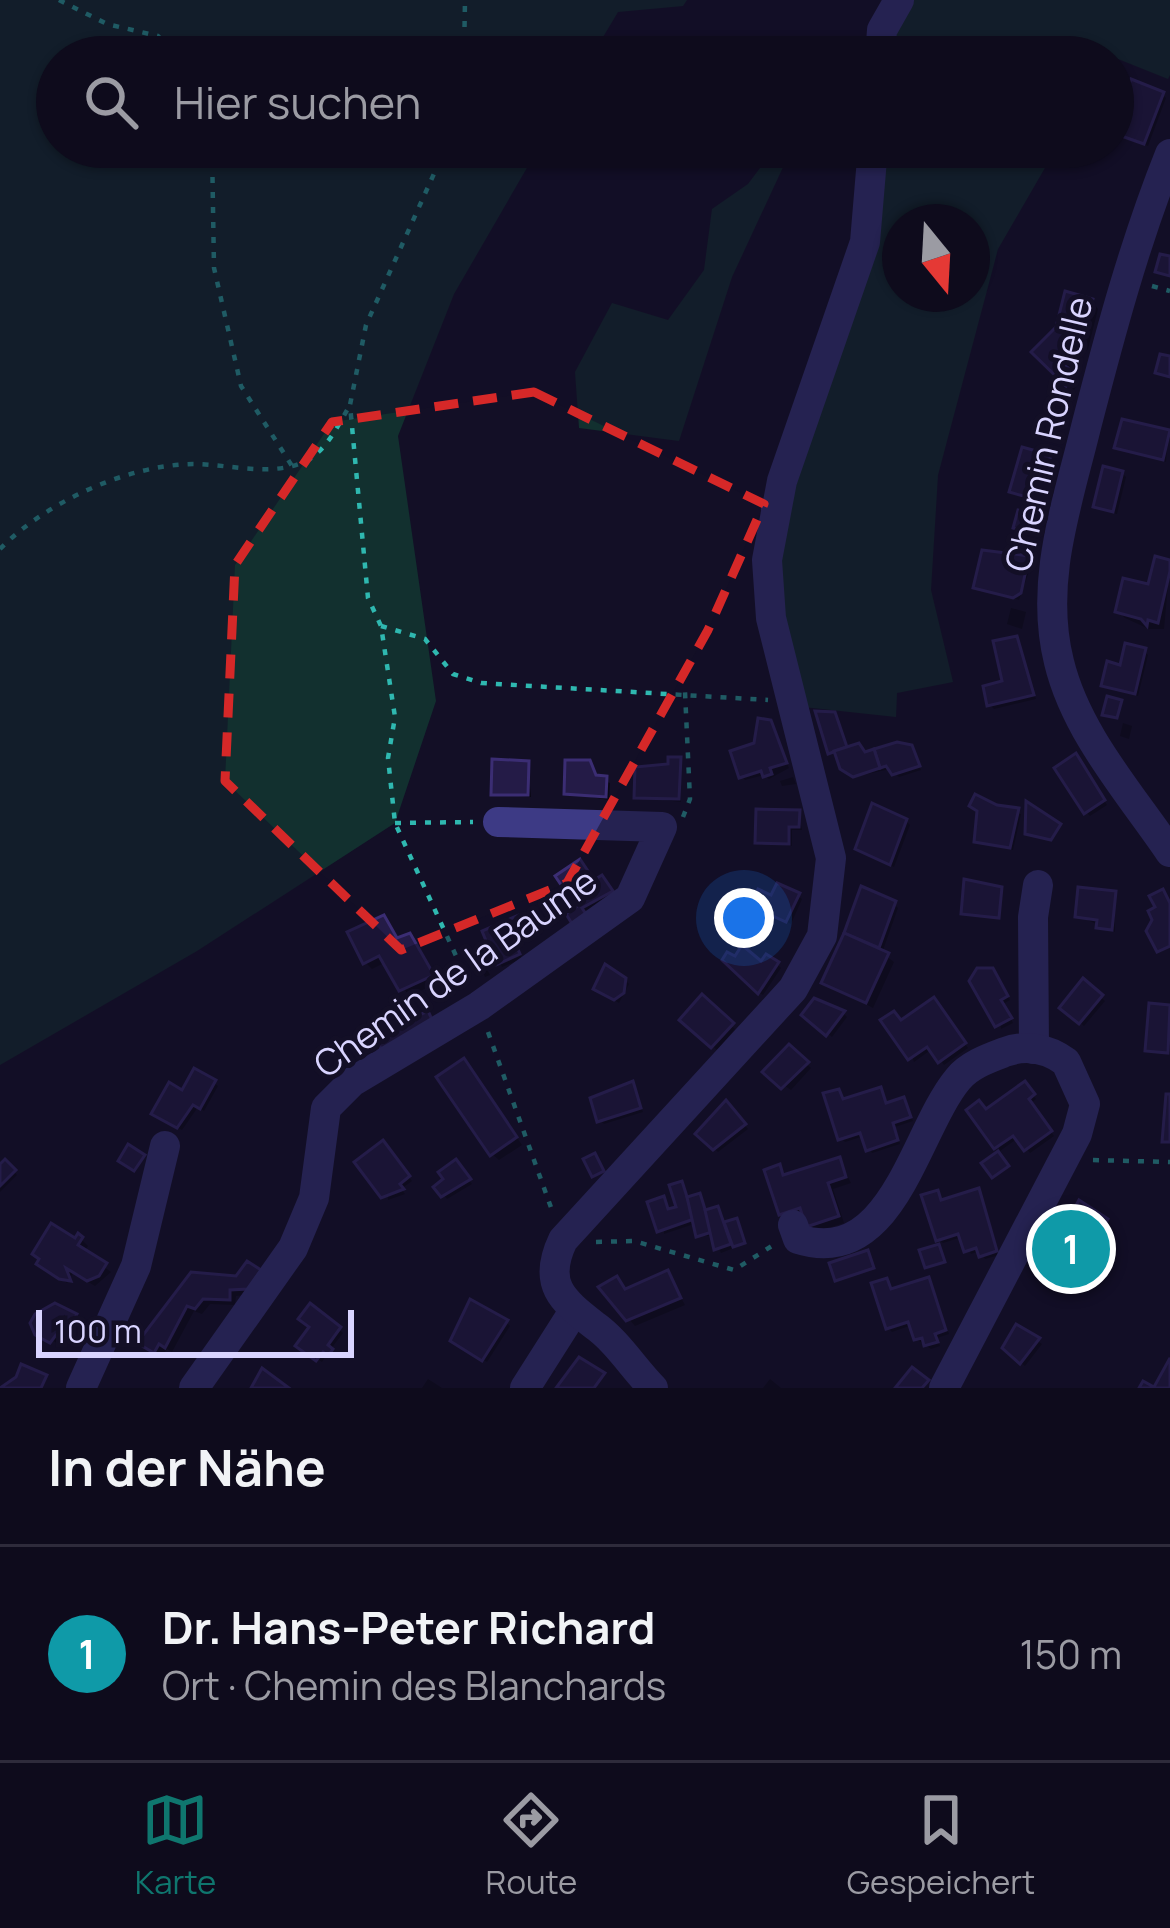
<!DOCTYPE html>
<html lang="de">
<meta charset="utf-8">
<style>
body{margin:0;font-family:Manrope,sans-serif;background:#171425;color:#f1f3f6}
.compass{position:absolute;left:882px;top:204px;width:108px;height:108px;border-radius:50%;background:#0e0b1c;box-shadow:0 3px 9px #0004;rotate:162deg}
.scale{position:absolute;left:36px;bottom:30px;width:318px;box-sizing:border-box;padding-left:12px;border:6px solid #d9d4ff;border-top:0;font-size:33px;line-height:42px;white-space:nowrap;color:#d9d4ff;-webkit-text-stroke:9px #130f26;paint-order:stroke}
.you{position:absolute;left:744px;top:918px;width:42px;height:42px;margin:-30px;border:9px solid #fff;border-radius:50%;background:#1a73e8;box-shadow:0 0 0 18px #1a73e833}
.badge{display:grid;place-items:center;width:78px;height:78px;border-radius:50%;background:#0f766e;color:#fff;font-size:39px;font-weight:700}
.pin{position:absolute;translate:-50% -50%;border:6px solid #fff;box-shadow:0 3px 12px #0006}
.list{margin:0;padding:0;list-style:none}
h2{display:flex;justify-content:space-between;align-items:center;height:156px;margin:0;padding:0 48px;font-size:51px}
h2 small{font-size:39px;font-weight:400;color:#9b9ba3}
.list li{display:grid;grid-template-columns:78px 1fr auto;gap:36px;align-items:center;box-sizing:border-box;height:216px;padding:0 48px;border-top:3px solid #2e2b3b}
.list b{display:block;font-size:45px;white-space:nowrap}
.list p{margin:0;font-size:39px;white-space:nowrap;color:#9b9ba3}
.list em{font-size:39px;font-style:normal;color:#9b9ba3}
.icon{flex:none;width:66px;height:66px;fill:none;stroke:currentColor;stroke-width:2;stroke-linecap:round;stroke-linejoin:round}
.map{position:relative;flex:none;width:1170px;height:1388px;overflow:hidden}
.search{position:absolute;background:#0e0b1c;box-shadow:0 3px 9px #0004;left:36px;right:36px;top:36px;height:132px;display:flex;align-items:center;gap:30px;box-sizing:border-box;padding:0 42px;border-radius:66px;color:#9b9ba3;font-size:45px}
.sheet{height:372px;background:#0e0b1c}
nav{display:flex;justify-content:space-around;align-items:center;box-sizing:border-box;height:168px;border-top:3px solid #2e2b3b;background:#0e0b1c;font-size:33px;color:#9b9ba3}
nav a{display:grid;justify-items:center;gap:6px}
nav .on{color:#0f766e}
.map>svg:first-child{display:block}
.green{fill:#12302f;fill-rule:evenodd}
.shadow{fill:#0007}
.building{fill:#241b47;stroke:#3b2d73;stroke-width:3}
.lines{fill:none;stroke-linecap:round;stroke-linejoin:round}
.path{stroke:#2fb8b0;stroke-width:4.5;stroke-dasharray:6 9;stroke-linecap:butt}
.minor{stroke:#3d3a85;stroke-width:30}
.marked{fill:none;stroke:#d62828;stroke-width:9;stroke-dasharray:24 15;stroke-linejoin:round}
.labels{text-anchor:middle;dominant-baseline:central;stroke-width:10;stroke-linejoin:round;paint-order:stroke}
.street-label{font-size:36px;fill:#d9d4ff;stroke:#130f26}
</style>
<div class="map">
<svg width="1170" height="1388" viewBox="0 0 1170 1388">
<rect width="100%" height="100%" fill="#130f26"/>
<g class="green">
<path d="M 0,0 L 687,0 L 683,6 L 618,12 L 591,57 L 57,57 L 57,147 L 539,147 L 454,294 L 398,436 L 436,701 L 395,823 L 197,951 L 0,1065 Z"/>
<path d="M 899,0 L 1170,0 L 1170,75 L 1168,79 L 1113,57 L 880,57 Z"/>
<path d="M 776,147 L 791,150 L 732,277 L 679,441 L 579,428 L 575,372 L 612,303 L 668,320 L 704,270 L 712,209 L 748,184 Z"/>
<path d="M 873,147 L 1057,147 L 998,249 L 938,475 L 931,590 L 953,682 L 897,693 L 896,717 L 794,706 L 771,618 L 783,481 L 865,242 ZM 900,222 L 972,222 L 972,294 L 900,294 Z"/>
</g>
<g class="shadow">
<path d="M 1162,94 L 1166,98 L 1148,146 L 1115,131 Z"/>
<path d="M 1092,302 L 1098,309 L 1088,349 L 1066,370 L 1079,381 L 1074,390 L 1035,352 Z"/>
<path d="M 1168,433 L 1166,462 L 1118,447 Z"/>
<path d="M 1049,457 L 1053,461 L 1042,502 L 1017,495 L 1013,491 Z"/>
<path d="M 1122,473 L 1126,477 L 1117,514 L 1101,510 L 1097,506 Z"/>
<path d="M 1028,559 L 1032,563 L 1019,600 L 976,587 Z"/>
<path d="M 1170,563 L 1164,629 L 1149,629 L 1125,618 L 1118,611 L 1150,588 Z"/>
<path d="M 1011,608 L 1026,612 L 1022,629 L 1007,624 Z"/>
<path d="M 1016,639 L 1036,699 L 994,709 L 990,705 L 1006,684 Z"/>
<path d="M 1144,651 L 1148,655 L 1138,696 L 1104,685 Z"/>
<path d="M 834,715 L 848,750 L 865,755 L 912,751 L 921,770 L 899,777 L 890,769 L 854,777 L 839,755 L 831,752 Z"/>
<path d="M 769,723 L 789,768 L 769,779 L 764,775 L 745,780 L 741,776 Z"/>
<path d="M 1123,723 L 1132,726 L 1129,739 L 1120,736 Z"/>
<path d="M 680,760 L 681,802 L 637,797 L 638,769 Z"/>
<path d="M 1080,761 L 1107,805 L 1090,816 L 1086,812 Z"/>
<path d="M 528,764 L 531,797 L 494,794 Z"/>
<path d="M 793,777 L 796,784 L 782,786 L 780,781 Z"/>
<path d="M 597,778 L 610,783 L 609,800 L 567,793 Z"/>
<path d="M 996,808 L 1021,814 L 1013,850 L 978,841 Z"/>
<path d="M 798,813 L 802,830 L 792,830 L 792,846 L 758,841 Z"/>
<path d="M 906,821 L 910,825 L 894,867 L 858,849 Z"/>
<path d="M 606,883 L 614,896 L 583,912 L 580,908 L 594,884 Z"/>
<path d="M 1114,894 L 1115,932 L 1078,916 Z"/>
<path d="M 798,896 L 802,899 L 791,924 L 754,906 Z"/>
<path d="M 894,904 L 898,908 L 882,953 L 894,962 L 873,1008 L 824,982 L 846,934 Z"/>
<path d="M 383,918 L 399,941 L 409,936 L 416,943 L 438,983 L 409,996 L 386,962 L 372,969 L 365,962 Z"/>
<path d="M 518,919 L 526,932 L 513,938 L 522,959 L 502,967 L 486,932 Z"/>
<path d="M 484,963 L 490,975 L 485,977 L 479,964 Z"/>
<path d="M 777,964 L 781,968 L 763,995 L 753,989 L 762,965 Z"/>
<path d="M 996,975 L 1010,1000 L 1003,1004 L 1013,1023 L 1001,1029 Z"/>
<path d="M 625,980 L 629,984 L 619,1003 L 596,989 Z"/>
<path d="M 1084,983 L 1105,1001 L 1084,1026 L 1063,1008 Z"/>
<path d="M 702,999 L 735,1029 L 717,1050 L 683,1019 Z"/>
<path d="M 937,1005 L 968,1048 L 944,1065 L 932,1049 L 914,1062 L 901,1023 Z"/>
<path d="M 1152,1006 L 1170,1008 L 1170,1055 L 1149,1050 Z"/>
<path d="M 843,1013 L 847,1017 L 832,1037 L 805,1014 Z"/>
<path d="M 789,1048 L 811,1068 L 791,1090 L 770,1076 Z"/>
<path d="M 470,1069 L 522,1145 L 499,1160 L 492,1154 Z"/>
<path d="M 214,1083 L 218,1086 L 204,1111 L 198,1107 L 182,1130 L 159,1117 L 183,1094 Z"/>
<path d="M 632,1084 L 643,1112 L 604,1124 L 600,1120 Z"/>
<path d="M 1024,1085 L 1036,1099 L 1030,1104 L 1054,1136 L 1030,1153 L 1018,1138 L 1000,1151 L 987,1113 Z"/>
<path d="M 880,1091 L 888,1105 L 904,1100 L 913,1121 L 895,1127 L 900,1144 L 872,1153 L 864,1136 L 845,1142 L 841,1138 L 838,1092 L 844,1102 Z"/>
<path d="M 727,1104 L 748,1129 L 718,1152 L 699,1134 Z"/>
<path d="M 386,1148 L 412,1181 L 401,1189 L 405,1194 L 388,1200 Z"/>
<path d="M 839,1160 L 851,1183 L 833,1189 L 844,1223 L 816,1232 L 788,1221 L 781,1214 L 779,1168 L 786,1174 Z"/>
<path d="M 6,1163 L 17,1175 L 0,1192 L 0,1169 Z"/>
<path d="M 455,1163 L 472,1184 L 447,1199 L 438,1187 Z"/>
<path d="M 681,1184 L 689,1200 L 703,1201 L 707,1212 L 717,1209 L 725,1225 L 737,1222 L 744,1244 L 721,1253 L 713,1236 L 699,1236 L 694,1224 L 664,1234 L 663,1199 L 670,1212 L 680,1209 Z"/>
<path d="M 978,1191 L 999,1255 L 985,1259 L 980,1251 L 971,1254 L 962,1237 L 943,1243 L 939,1239 L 937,1193 L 943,1203 Z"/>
<path d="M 1106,1221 L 1110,1225 L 1089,1264 L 1075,1270 L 1087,1278 L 1078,1293 L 1048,1274 Z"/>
<path d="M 82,1240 L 88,1246 L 84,1252 L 111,1272 L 95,1286 L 73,1273 L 67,1283 L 47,1270 L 74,1241 Z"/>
<path d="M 668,1274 L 685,1305 L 635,1326 L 602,1288 L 626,1292 Z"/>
<path d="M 192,1275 L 237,1279 L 255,1294 L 236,1296 L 235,1305 L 210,1304 L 202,1314 L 194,1311 L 172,1352 L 167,1349 L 161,1358 L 148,1349 Z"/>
<path d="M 929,1280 L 949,1334 L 937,1338 L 940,1346 L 931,1349 L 916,1339 L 912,1325 L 892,1332 L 888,1328 L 886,1281 L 892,1291 Z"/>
<path d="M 311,1307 L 343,1333 L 330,1350 L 333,1357 L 328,1353 L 322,1362 L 303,1349 L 313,1327 Z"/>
<path d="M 75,1316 L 79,1320 L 69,1341 L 61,1337 L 57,1343 L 37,1333 Z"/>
<path d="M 506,1322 L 510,1326 L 487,1362 L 457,1344 Z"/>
<path d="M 1017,1328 L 1042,1344 L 1025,1366 L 1009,1354 Z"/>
<path d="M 428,1379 L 442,1388 L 422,1388 Z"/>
<path d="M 770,1379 L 781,1388 L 763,1388 Z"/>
</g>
<g class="building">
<path d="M 1131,79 L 1164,92 L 1144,144 L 1113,133 Z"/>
<path d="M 1160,254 L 1170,256 L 1170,276 L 1155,272 Z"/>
<path d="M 1065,291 L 1093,299 L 1082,342 L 1061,363 L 1074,372 L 1066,386 L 1031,352 L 1056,327 Z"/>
<path d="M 1160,354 L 1170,356 L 1170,377 L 1155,373 Z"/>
<path d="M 1122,419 L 1170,430 L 1163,460 L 1114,448 Z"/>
<path d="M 1022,447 L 1051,455 L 1038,500 L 1009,492 Z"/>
<path d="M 1103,466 L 1123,471 L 1113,512 L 1093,507 Z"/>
<path d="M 1018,510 L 1037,515 L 1032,534 L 1013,528 Z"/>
<path d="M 982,550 L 1029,556 L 1021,593 L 1013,598 L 973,588 Z"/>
<path d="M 1155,556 L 1170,560 L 1170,571 L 1158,623 L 1148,620 L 1147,626 L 1141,619 L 1115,612 L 1123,578 L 1148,584 Z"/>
<path d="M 1017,636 L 1034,695 L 987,706 L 983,686 L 1002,681 L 993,641 Z"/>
<path d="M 1125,643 L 1146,648 L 1135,694 L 1101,686 L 1107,661 L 1120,665 Z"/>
<path d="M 1107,696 L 1122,700 L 1117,718 L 1102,715 Z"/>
<path d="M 815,711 L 835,712 L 847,747 L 828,754 Z"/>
<path d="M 758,718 L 771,720 L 787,763 L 770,768 L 772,774 L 763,777 L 761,771 L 739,778 L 730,751 L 754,743 Z"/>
<path d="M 897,742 L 912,745 L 920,766 L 892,775 L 886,766 L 880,768 L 874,749 Z"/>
<path d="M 859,743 L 865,752 L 874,749 L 880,768 L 853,777 L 840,769 L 834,751 Z"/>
<path d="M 1076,753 L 1105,800 L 1084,814 L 1054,768 Z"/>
<path d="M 668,757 L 681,757 L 679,799 L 634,798 L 635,767 L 668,764 Z"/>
<path d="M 492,759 L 529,761 L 528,795 L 491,795 Z"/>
<path d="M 565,760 L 590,760 L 596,775 L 607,776 L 606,797 L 564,794 Z"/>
<path d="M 975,794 L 997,805 L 1019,808 L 1010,848 L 974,842 L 977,811 L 969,806 Z"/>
<path d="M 1026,801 L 1061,824 L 1051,840 L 1025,834 Z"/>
<path d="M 872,803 L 907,819 L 890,865 L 855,849 Z"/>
<path d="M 756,809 L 800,810 L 799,827 L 789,827 L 789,844 L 755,843 Z"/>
<path d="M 580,859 L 594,880 L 602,875 L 613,891 L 582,908 L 588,917 L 574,927 L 566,914 L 576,907 L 555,876 Z"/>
<path d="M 964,879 L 1002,887 L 999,918 L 961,914 Z"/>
<path d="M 777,883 L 800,893 L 786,922 L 751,906 L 758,889 L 771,895 Z"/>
<path d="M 861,886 L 896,901 L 879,948 L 844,933 Z"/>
<path d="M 1078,887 L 1116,891 L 1112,930 L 1096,928 L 1097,920 L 1075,917 Z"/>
<path d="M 1163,889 L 1170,903 L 1170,946 L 1157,952 L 1146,931 L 1152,920 L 1148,911 L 1155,907 L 1149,896 Z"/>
<path d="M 384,915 L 397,938 L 410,933 L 434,975 L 399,991 L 379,956 L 363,964 L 347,932 Z"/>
<path d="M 519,915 L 524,928 L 511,933 L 520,954 L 496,965 L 482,931 Z"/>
<path d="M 844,933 L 889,953 L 866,1003 L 821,983 Z"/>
<path d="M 742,945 L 761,961 L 766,954 L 779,962 L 758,994 L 722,960 L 727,952 L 735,956 Z"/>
<path d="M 605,964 L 626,978 L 624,993 L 614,1000 L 593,989 Z"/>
<path d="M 977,968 L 993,968 L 1008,996 L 1001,1000 L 1012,1018 L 995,1027 L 969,981 Z"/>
<path d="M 1083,978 L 1103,995 L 1079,1024 L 1059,1008 Z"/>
<path d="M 702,994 L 734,1023 L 711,1048 L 679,1020 Z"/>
<path d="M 934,997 L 966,1043 L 938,1063 L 927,1047 L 908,1060 L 880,1020 L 894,1011 L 901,1020 Z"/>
<path d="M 814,998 L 845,1011 L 826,1036 L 801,1015 Z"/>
<path d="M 1149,1003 L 1170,1005 L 1168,1053 L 1145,1051 Z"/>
<path d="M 428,1011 L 436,1028 L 383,1053 L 375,1036 Z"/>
<path d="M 789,1044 L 809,1062 L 781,1089 L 762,1072 Z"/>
<path d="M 464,1058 L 517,1137 L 490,1156 L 436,1077 Z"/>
<path d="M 194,1068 L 216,1080 L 200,1109 L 193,1105 L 177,1128 L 151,1114 L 169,1082 L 182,1090 Z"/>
<path d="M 633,1081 L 641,1108 L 597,1122 L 590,1098 Z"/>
<path d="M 1025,1081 L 1035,1094 L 1029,1099 L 1052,1131 L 1024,1151 L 1013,1136 L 994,1149 L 966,1110 L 979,1100 L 986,1109 Z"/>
<path d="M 881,1087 L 886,1103 L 904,1097 L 911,1117 L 893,1123 L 898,1140 L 866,1151 L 860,1133 L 838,1140 L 823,1093 L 839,1089 L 843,1099 Z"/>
<path d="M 1166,1094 L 1170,1094 L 1170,1142 L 1162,1142 Z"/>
<path d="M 726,1100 L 746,1124 L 713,1150 L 695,1134 Z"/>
<path d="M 383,1140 L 410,1176 L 400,1184 L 404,1189 L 381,1198 L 354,1162 Z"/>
<path d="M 128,1144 L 145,1155 L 134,1171 L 118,1161 Z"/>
<path d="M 998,1151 L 1009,1166 L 992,1178 L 981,1163 Z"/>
<path d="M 595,1153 L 604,1171 L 592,1177 L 583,1159 Z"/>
<path d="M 840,1157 L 846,1177 L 828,1183 L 839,1216 L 806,1227 L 800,1208 L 779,1215 L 764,1170 L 780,1164 L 783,1175 Z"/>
<path d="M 5,1159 L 16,1170 L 0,1186 L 0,1164 Z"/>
<path d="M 456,1159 L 471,1179 L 441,1197 L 433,1187 L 443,1179 L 438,1172 Z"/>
<path d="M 682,1181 L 694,1219 L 657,1232 L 647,1202 L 664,1196 L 668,1209 L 676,1207 L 669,1185 Z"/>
<path d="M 979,1188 L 997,1251 L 979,1257 L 976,1248 L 964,1252 L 958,1234 L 936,1241 L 921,1195 L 938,1190 L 941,1200 Z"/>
<path d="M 700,1193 L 712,1232 L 696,1237 L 687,1197 Z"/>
<path d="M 1079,1200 L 1108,1219 L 1085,1261 L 1074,1265 L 1085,1272 L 1073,1291 L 1040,1271 Z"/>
<path d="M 718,1206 L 731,1244 L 714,1250 L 705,1210 Z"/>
<path d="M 737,1218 L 745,1243 L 733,1247 L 724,1222 Z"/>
<path d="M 51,1223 L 75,1238 L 78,1233 L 83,1237 L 78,1245 L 107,1263 L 99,1276 L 87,1281 L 66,1268 L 71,1281 L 59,1279 L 36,1264 L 39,1259 L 32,1254 Z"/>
<path d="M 939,1244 L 945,1262 L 925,1268 L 919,1250 Z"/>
<path d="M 868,1250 L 874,1268 L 835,1281 L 829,1263 Z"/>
<path d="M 247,1261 L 261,1270 L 248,1289 L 230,1290 L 230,1300 L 203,1299 L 195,1309 L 187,1306 L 165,1348 L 159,1344 L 154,1353 L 137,1343 L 191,1272 L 236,1276 Z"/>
<path d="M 668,1270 L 681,1298 L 626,1321 L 598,1287 L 617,1276 L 625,1289 Z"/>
<path d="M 929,1277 L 946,1330 L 935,1334 L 938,1342 L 924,1346 L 922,1338 L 914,1340 L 908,1322 L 886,1329 L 871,1283 L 887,1278 L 891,1289 Z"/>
<path d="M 470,1299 L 508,1320 L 482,1361 L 450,1341 Z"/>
<path d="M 55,1303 L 77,1314 L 65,1339 L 56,1335 L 50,1343 L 35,1335 L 30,1323 L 35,1314 Z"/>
<path d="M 310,1303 L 341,1327 L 328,1345 L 333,1349 L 328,1356 L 323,1352 L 316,1361 L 295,1346 L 309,1327 L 298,1319 Z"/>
<path d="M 1016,1324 L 1040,1338 L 1020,1364 L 1002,1348 Z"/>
<path d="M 579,1357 L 605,1373 L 594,1388 L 556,1388 Z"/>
<path d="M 1170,1358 L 1170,1388 L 1139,1388 L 1143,1381 L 1154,1387 Z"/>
<path d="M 21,1364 L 47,1375 L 41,1388 L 0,1388 L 16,1377 Z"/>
<path d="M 912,1367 L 929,1380 L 922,1388 L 895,1388 Z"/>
<path d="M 262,1368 L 289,1388 L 251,1388 Z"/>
</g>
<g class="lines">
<g class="path">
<path d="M 59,0 L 107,24 L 158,36 L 179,57"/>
<path d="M 464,57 L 465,0"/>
<path d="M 212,147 L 214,268 L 241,386 L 292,466"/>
<path d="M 446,147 L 366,325 L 350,405 L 368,598 L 381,626 L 395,717 L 388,758 L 395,823 L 468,982"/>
<path d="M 1152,286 L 1170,291"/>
<path d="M 0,549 C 46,502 127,465 193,464 C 228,464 270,477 304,462 C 327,451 338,425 350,405"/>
<path d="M 381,626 L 425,639 L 453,674 L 481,683 L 768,700"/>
<path d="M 683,817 L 690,799 L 685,692"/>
<path d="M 395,823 L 473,822"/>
<path d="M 488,1032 L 553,1213"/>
<path d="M 1093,1160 L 1170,1162"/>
<path d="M 596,1242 L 634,1241 L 734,1270 L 775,1244"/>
</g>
<g class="minor">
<path d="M 880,57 L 882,30 L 899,0"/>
<path d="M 1170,154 C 1134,244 1110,334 1086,427 C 1067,505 1039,582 1059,662 C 1076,733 1130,793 1170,852"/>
<path d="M 1034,1049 L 1033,917 L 1038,885"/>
<path d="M 793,1225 L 798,1239 C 893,1269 914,1132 958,1079 C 969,1065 989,1058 1005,1052 C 1027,1044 1048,1049 1066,1062 L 1085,1104 L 1077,1134 L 944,1388"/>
<path d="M 81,1388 L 136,1266 L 165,1146"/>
<path d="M 194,1388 L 293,1248 L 314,1198 L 326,1108 L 352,1082 L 479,1006 L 630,898 L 662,827 L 498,822"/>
<path d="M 525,1388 L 572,1314"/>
<path d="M 653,1388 C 634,1369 617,1341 594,1325 C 562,1300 542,1284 563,1240 L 793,989 L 822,936 L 831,858 L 771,618 L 767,560 L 782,481 L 865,242 L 873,147"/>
</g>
</g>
<path d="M0 0H1170V1388H0ZM 534,392 L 764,504 L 708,630 L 567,883 L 401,950 L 225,781 L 235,565 L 332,422 Z" fill="#130f26" fill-opacity=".55" fill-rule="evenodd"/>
<path class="marked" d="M 534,392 L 764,504 L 708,630 L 567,883 L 401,950 L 225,781 L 235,565 L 332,422 Z"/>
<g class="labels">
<g class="street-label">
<text transform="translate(1048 434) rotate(-77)">Chemin Rondelle</text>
<text transform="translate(455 972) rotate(-35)">Chemin de la Baume</text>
</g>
</g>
</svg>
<svg class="compass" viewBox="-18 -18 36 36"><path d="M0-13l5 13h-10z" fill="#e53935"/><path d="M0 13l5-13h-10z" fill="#9b9ba3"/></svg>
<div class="scale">100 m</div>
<div class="you"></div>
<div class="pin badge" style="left:1071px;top:1249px;background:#0f9aa8">1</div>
<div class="search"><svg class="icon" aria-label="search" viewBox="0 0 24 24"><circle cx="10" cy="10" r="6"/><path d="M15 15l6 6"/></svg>Hier suchen</div>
</div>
<section class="sheet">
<h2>In der Nähe<small></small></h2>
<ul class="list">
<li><span class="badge" style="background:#0f9aa8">1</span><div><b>Dr. Hans-Peter Richard</b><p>Ort · Chemin des Blanchards</p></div><em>150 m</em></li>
</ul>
</section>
<nav>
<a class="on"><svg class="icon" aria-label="map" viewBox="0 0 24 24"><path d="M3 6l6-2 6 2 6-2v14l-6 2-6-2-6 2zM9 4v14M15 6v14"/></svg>Karte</a>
<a><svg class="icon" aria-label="directions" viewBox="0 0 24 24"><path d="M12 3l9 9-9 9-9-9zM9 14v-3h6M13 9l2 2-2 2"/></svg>Route</a>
<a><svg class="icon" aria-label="saved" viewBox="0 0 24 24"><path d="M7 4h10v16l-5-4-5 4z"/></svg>Gespeichert</a>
</nav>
